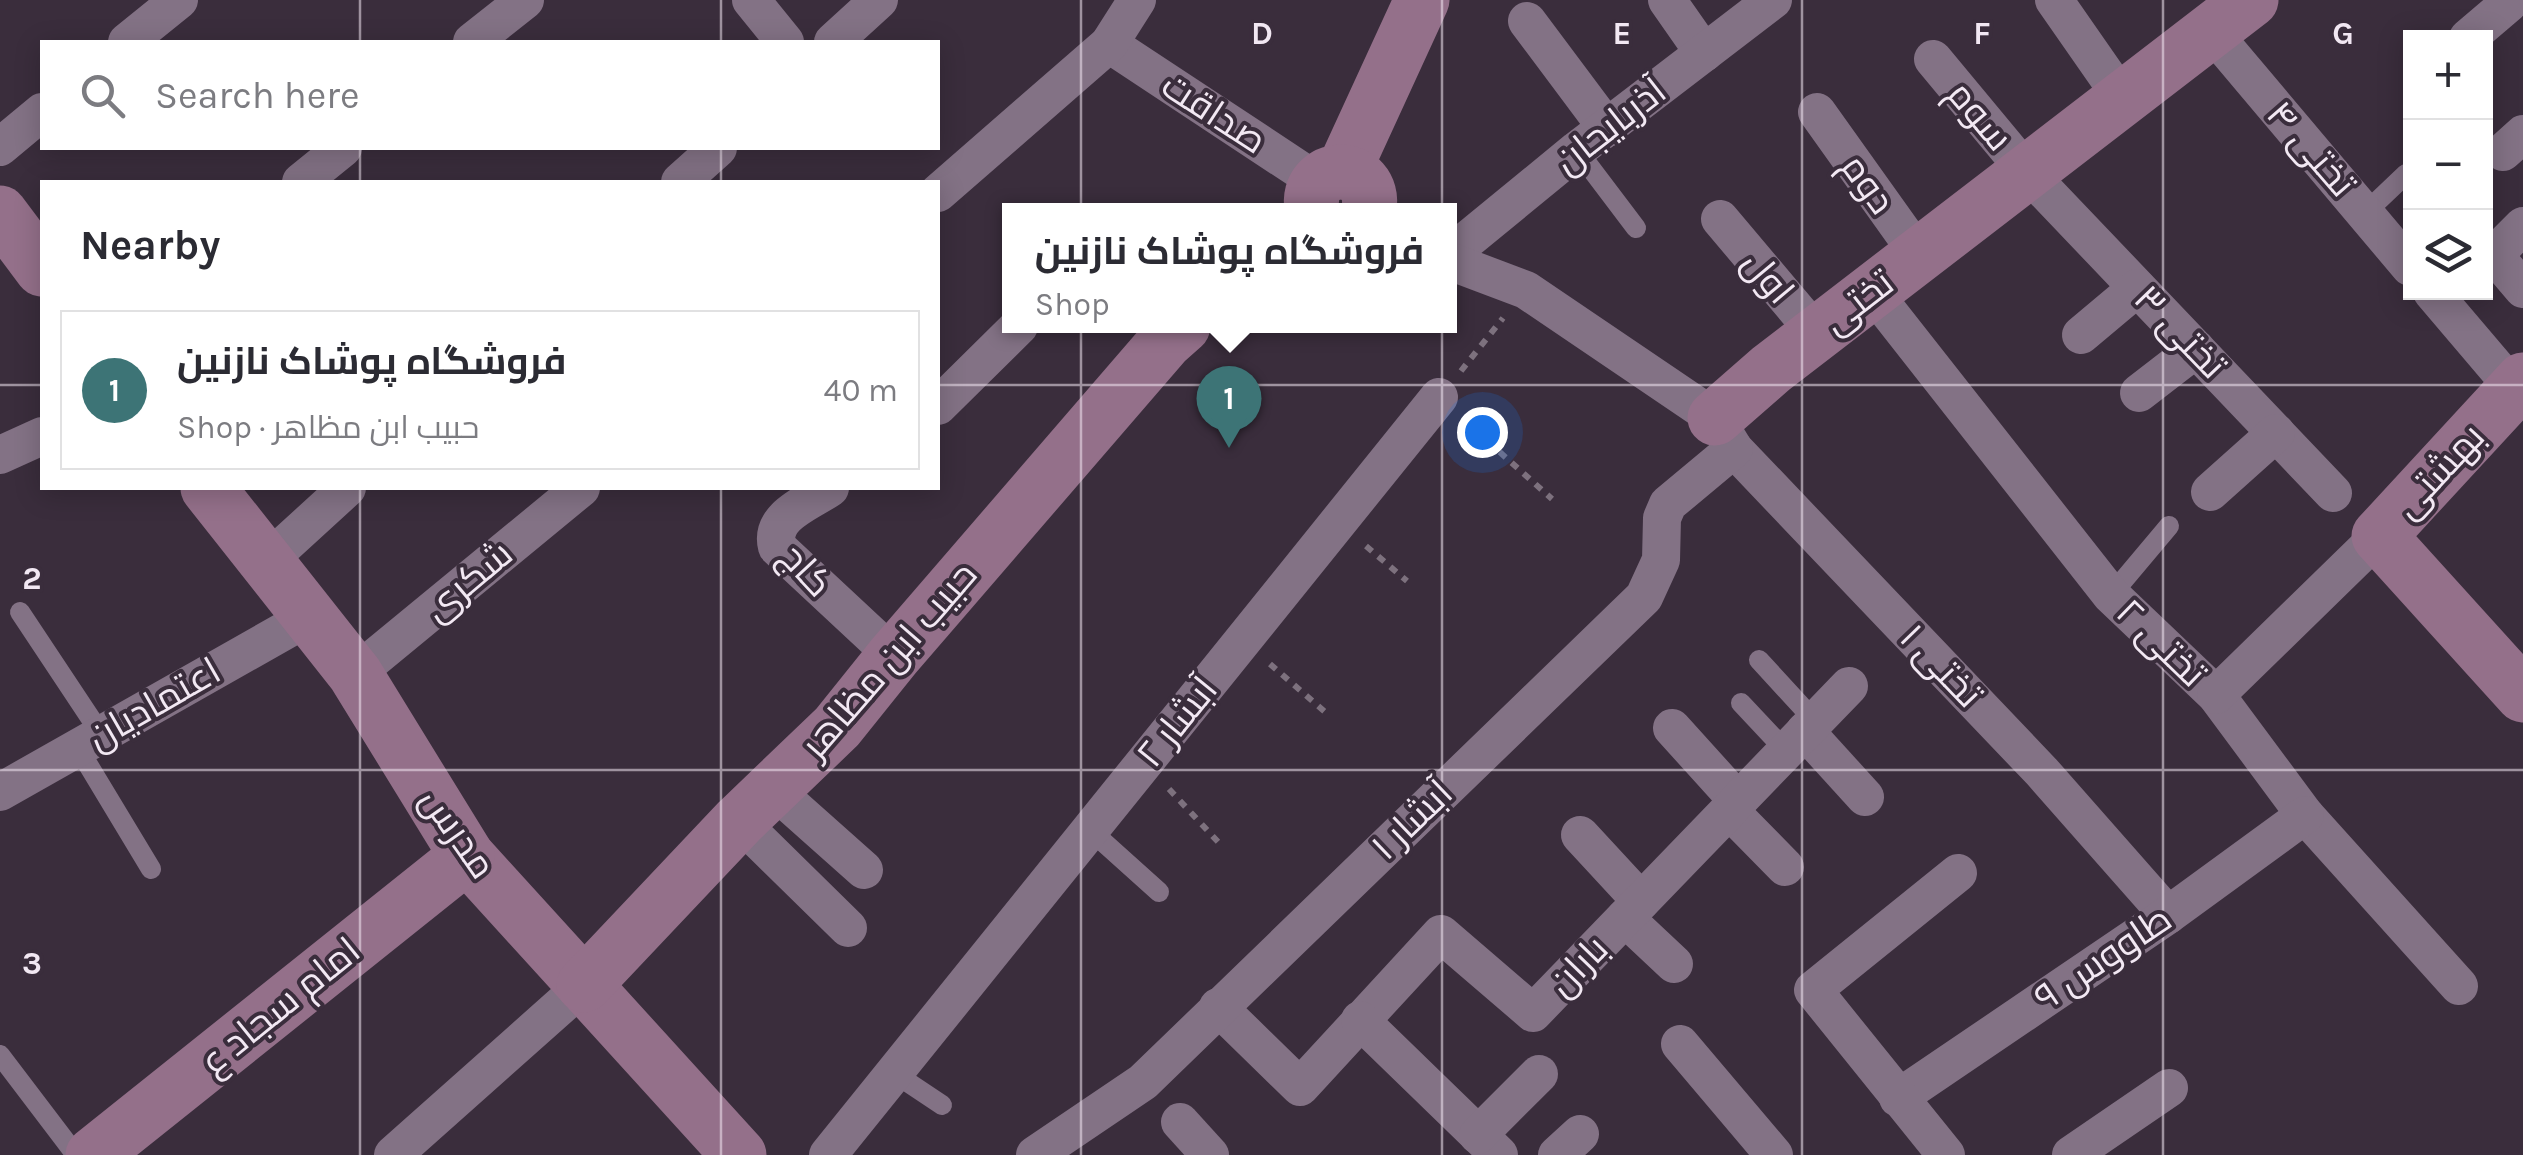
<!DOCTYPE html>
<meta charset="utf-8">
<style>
body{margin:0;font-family:Karla,Cairo,sans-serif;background:#f7f7f7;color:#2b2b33}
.controls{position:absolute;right:30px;top:30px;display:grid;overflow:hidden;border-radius:0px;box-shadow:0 5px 25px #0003}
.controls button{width:90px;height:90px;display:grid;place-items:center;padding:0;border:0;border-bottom:2px solid #e1e1e2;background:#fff;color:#2b2b33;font:50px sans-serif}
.you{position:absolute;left:1482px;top:432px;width:35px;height:35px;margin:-25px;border:8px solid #fff;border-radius:50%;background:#1a73e8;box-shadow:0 0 0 15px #1a73e833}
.badge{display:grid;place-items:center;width:65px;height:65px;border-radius:50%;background:#3d7476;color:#fff;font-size:32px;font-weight:700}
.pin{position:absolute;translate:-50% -82px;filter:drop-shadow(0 2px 5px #0008)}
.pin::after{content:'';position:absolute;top:52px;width:35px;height:30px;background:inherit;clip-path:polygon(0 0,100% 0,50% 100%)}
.popup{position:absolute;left:1002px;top:203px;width:455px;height:130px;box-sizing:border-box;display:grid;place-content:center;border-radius:0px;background:#fff;filter:drop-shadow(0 2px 8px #0005);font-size:32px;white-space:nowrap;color:#7c7c81}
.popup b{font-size:38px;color:#2b2b33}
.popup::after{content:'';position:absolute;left:50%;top:100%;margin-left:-20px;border:20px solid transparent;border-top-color:#fff}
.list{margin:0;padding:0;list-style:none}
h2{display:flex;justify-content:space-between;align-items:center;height:130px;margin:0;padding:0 40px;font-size:42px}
h2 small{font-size:32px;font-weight:400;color:#7c7c81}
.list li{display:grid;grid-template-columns:65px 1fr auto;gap:30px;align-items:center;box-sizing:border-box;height:160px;margin:0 20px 20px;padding:0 20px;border:2px solid #e1e1e2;border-radius:0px}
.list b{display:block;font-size:38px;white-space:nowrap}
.list p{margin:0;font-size:32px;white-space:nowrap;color:#7c7c81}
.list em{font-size:32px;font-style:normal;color:#7c7c81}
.icon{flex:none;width:55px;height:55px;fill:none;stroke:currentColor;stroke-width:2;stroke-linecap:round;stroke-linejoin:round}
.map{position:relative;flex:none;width:2523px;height:1155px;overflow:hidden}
.search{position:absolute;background:#fff;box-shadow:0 5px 25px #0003;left:40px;top:40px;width:900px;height:110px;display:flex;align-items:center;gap:25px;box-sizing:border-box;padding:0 35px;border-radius:0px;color:#7c7c81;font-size:38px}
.panel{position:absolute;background:#fff;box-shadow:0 5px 25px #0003;left:40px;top:180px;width:900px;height:310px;border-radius:0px}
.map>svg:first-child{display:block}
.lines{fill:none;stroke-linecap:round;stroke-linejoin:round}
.path{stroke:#7d717e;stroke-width:6;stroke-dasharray:8 8;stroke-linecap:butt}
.lane{stroke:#837285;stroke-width:20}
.street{stroke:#837285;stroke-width:38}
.secondary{stroke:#94708a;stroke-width:55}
.grid{fill:none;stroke:#f2e8f3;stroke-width:2.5;stroke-opacity:0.55}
.labels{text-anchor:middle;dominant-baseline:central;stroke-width:8;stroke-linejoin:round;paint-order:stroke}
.street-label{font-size:38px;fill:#f2e8f3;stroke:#3a2d3c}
.grid-label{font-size:32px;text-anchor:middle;font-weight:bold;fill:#f2e8f3;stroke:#3a2d3c;stroke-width:8;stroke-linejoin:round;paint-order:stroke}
</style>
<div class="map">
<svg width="2523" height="1155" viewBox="0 0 2523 1155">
<rect width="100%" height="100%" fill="#3a2d3c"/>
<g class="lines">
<g class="path">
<path d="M 1461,371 L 1503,318"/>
<path d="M 1464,420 L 1552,499"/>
<path d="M 1366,546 L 1407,581"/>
<path d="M 1270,664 L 1325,712"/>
<path d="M 1169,789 L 1220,844"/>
</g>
<g class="lane">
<path d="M 1577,150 L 1636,228"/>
<path d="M 2365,213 L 2406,174"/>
<path d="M 2111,595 L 2169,526"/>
<path d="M 20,612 L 101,734"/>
<path d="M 1759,660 L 1815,721"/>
<path d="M 1741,703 L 1786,751"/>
<path d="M 78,748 L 151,869"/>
<path d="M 1090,830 L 1159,892"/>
<path d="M 0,1055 L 76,1155"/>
<path d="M 894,1073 L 942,1105"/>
</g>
<g class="street">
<path d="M 751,0 L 785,42"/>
<path d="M 1667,0 L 1704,53"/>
<path d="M 2054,0 L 2123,99"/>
<path d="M 1527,21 L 1607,128"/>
<path d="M 2211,31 L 2410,267"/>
<path d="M 2468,38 L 2509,3"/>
<path d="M 127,42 L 179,0"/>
<path d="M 472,42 L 525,0"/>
<path d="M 833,42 L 879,0"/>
<path d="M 1109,44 L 1318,182"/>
<path d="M 1933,59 L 2027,172 L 2333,493"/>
<path d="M 1817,112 L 1919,255"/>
<path d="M 0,147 L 42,112"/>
<path d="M 2503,152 L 2523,134"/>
<path d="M 301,182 L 343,148"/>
<path d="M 680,182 L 718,148"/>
<path d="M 938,193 L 1109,44 L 1137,0"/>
<path d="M 1720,219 L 1817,334"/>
<path d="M 1449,255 L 1577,150 L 1773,0"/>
<path d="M 2494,255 L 2523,289"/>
<path d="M 1449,261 L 1526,290 L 1715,418 L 1734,449 L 2042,772 L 2168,915"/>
<path d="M 2486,263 L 2523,226"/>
<path d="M 1872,291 L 2111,595 L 2216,695 L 2305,815 L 2459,986"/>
<path d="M 2432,292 L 2523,399"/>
<path d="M 2081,335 L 2137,288"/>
<path d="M 2139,393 L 2196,349"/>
<path d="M 938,406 L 1019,326"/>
<path d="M 0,455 L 42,436"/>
<path d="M 830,488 C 808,503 769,516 777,547 L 894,656"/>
<path d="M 2210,492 L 2276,433"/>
<path d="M 265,563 L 347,488"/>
<path d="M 355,674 L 581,488"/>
<path d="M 2216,695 L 2379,536"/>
<path d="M 1672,728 L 1738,801"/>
<path d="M 1805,731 L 1865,797"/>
<path d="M 773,789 L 864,870"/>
<path d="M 0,792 L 309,617"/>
<path d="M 1729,810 L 1785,867"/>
<path d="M 739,821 L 848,928"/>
<path d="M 1580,835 L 1641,901"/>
<path d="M 1625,918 L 1674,964"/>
<path d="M 1218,1007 L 1300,1087 L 1441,934 L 1533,1013 L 1849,686"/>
<path d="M 1360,1020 L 1499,1155"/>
<path d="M 1680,1044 L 1774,1155"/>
<path d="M 1898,1098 L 2168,915 L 2305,815"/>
<path d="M 1180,1122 L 1210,1155"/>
<path d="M 1478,1135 L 1539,1074"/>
<path d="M 393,1155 L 584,985"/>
<path d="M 828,1155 L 1439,397"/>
<path d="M 1035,1155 L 1143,1082 L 1644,597 L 1661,560 L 1662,518 L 1668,504 L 1734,449"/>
<path d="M 1557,1155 L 1580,1134"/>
<path d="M 1946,1155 L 1813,990 L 1958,873"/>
<path d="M 2071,1155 L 2169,1088"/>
</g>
<g class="secondary">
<path d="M 1343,172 L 1422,0"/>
<path d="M 1312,210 C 1304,160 1377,159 1369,210"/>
<path d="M 0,213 L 42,269"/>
<path d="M 2523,380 L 2379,536 L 2523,695"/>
<path d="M 1715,418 L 1771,369 L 2251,0"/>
<path d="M 208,488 L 355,674 L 467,856 L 739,1155"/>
<path d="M 584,985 L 739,821 L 837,727 L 894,656 L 1165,342 L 1183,326"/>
<path d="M 93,1155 L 467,856"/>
</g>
</g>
<path class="grid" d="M 360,0 L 360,42M 721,0 L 721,42M 1081,0 L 1081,1155M 1442,0 L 1442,1155M 1802,0 L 1802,1155M 2163,0 L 2163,1155M 360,148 L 360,182M 721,148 L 721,182M 0,385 L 42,385M 938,385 L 2523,385M 360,488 L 360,1155M 721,488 L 721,1155M 0,770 L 2523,770"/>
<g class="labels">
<g class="street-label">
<text transform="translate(1214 113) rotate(33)">صداقت</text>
<text transform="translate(1980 116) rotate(50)">سوم</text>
<text transform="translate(1610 126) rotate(-38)">آذربایجان</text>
<text transform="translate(2311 149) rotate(49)">تختی ۴</text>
<text transform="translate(1868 184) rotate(54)">دوم</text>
<text transform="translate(1768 277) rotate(50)">اول</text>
<text transform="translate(1858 302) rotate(-38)">تختی</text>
<text transform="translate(2180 332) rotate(46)">تختی ۳</text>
<text transform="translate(2439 471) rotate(-47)">بهشتی</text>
<text transform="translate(806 570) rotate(47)">کاج</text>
<text transform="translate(468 581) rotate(-40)">شکری</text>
<text transform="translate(2161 643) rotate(44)">تختی ۲</text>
<text transform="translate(889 660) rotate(-49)">حبیب ابن مظاهر</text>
<text transform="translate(1941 666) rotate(46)">تختی ۱</text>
<text transform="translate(154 704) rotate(-30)">اعتمادیان</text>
<text transform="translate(1177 722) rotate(-51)">آبشار ۲</text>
<text transform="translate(1412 820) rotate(-44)">آبشار ۱</text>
<text transform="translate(458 833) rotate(55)">مدرس</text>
<text transform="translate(2103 958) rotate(-34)">طاووس ۹</text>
<text transform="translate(1578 966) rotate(-46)">باران</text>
<text transform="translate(280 1006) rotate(-39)">امام سجاد ع</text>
</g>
</g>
<g class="grid-label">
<text x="1262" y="44">D</text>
<text x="1622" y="44">E</text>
<text x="1982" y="44">F</text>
<text x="2343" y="44">G</text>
<text x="32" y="589">2</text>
<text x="32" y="974">3</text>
</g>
</svg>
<div class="controls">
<button>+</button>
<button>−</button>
<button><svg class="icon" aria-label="layers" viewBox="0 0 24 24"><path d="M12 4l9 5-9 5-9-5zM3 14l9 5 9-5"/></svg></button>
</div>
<div class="you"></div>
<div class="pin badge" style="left:1229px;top:448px">1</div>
<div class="popup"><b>فروشگاه پوشاک نازنین</b>Shop</div>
<div class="search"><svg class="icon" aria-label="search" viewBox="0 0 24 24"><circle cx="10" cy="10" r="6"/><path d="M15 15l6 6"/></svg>Search here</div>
<section class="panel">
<h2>Nearby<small></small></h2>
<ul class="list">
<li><span class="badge">1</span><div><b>فروشگاه پوشاک نازنین</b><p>Shop · حبیب ابن مظاهر</p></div><em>40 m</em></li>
</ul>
</section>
</div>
